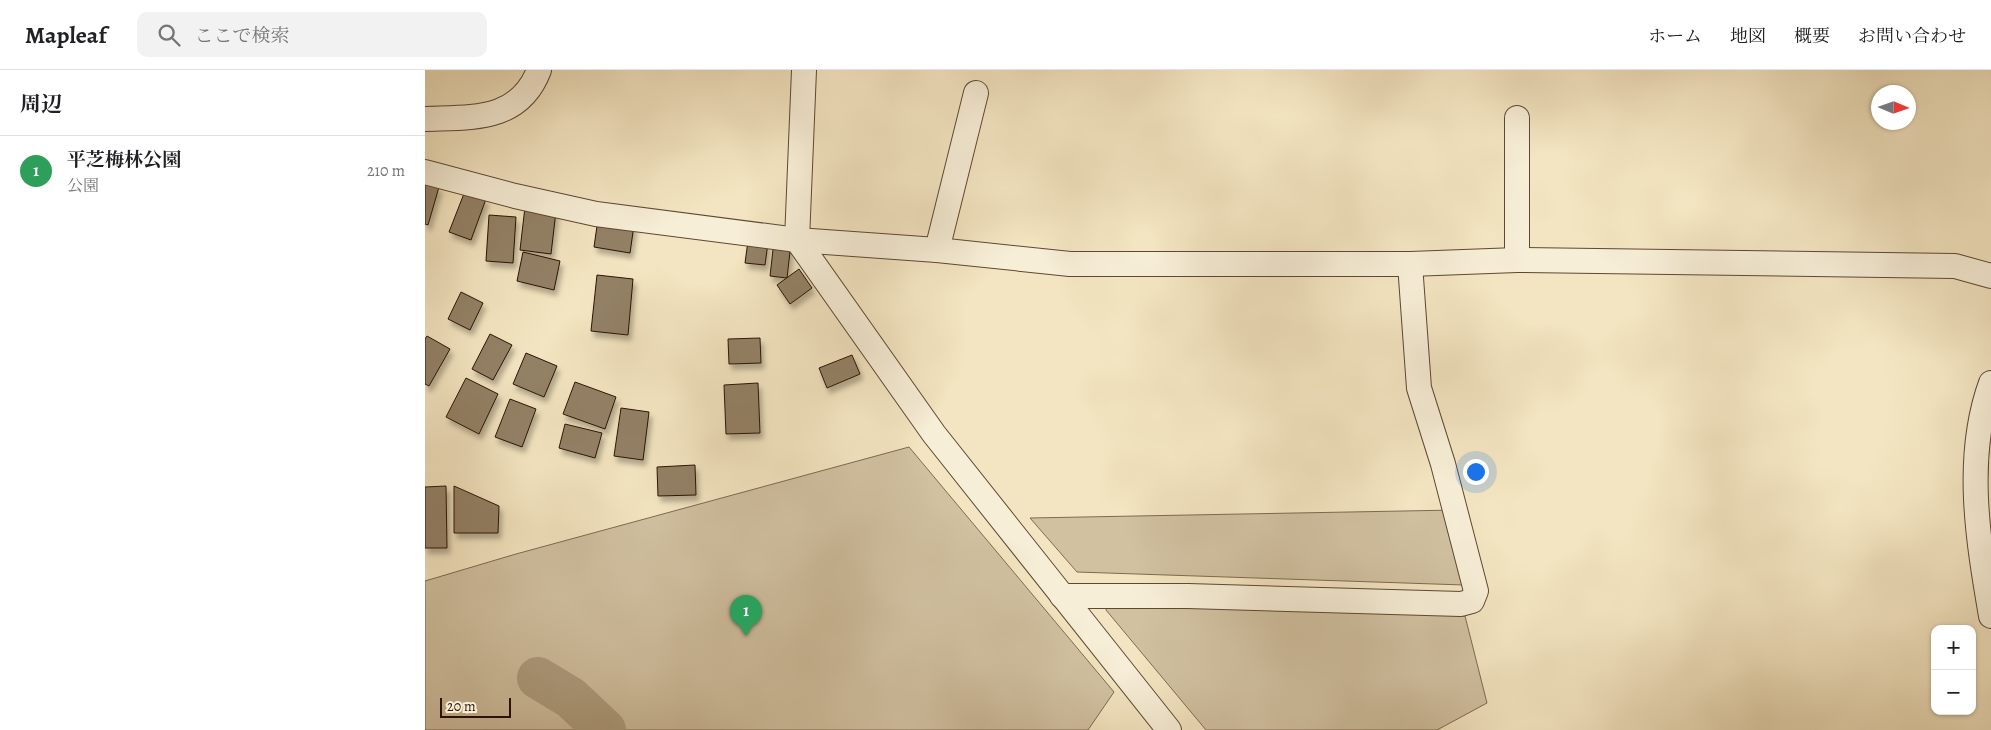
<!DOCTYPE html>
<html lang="ja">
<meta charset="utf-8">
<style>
body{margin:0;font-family:Alegreya,"Noto Serif JP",serif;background:#f2f2f2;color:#202124}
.controls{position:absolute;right:15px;bottom:15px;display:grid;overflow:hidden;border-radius:10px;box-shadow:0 1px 4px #0004}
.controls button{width:45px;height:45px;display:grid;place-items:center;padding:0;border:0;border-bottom:1px solid #e0e0e0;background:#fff;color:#202124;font:25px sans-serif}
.compass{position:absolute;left:1446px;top:15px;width:45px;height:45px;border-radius:50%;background:#fff;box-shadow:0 1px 4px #0004;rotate:92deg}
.scale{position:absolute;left:15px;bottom:12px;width:71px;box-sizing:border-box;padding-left:5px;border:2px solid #2b1403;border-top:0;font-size:14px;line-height:18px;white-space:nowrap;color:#2b1403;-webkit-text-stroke:4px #f7eed7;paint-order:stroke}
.you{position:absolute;left:1050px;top:401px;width:18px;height:18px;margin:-12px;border:4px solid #fff;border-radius:50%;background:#1a73e8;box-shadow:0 0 0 8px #1a73e833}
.badge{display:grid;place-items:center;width:32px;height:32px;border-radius:50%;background:#8f2418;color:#fff;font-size:16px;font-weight:700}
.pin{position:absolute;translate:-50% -41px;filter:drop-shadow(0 1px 2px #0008)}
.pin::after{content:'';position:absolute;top:26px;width:18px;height:15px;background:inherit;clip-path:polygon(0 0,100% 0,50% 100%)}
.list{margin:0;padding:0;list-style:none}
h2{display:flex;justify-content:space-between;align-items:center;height:65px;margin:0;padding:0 20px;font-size:21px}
h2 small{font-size:16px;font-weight:400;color:#757577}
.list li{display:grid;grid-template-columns:32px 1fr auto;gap:15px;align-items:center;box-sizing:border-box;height:70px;padding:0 20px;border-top:1px solid #e0e0e0}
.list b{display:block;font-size:19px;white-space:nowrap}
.list p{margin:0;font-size:16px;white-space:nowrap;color:#757577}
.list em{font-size:16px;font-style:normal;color:#757577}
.icon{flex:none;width:28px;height:28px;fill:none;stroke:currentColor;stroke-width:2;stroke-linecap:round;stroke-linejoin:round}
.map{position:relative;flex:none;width:1566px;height:660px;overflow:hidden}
header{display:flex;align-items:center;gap:30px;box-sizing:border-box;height:70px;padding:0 25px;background:#fff;border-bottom:1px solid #e0e0e0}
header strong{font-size:24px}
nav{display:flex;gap:28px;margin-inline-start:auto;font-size:18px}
.search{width:350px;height:45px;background:#f2f2f2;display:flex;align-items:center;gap:12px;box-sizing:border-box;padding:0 18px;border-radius:10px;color:#757577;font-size:19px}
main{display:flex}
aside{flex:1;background:#fff}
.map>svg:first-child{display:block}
.green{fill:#d1c1a1;stroke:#7e6a52}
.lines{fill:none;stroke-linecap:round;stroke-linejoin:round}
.river{stroke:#af9e80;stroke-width:42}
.building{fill:#938166;stroke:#2b1403;filter:url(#shadow)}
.minor-casing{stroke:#5d4832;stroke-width:26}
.minor{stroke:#f7eed7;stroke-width:24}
</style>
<header>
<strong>Mapleaf</strong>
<div class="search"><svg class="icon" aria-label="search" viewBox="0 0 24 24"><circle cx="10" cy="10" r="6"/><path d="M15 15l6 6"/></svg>ここで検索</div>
<nav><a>ホーム</a><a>地図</a><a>概要</a><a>お問い合わせ</a></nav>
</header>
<main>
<aside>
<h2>周辺<small></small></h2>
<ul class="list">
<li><span class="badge" style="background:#2e9e5b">1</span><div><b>平芝梅林公園</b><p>公園</p></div><em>210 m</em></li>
</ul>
</aside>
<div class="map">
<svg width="1566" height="660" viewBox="0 0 1566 660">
<defs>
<filter id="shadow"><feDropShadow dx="3" dy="5.5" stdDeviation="2.5" flood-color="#0004"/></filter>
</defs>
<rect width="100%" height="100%" fill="#f3e5c1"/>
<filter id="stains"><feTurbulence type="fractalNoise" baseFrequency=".004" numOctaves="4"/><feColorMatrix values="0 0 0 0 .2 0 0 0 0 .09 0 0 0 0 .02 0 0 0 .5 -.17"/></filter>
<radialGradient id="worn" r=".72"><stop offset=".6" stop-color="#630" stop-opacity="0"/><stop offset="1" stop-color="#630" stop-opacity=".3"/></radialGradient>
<g class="green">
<path d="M 484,377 L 689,622 L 663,660 L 0,660 L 0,511 L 91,484 Z"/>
<path d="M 1031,440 L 1039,515 L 652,502 L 605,448 Z"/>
<path d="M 683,532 L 1040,546 L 1062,633 L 1012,660 L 781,660 L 681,540 Z"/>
</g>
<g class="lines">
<path class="river" d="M 113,608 L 146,628 L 180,660"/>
</g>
<g class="building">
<path d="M 0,113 L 14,117 L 3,155 L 0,154 Z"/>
<path d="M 40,121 L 61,129 L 46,170 L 24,162 Z"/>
<path d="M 100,137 L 131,141 L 126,184 L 95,180 Z"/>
<path d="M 64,145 L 91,147 L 88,193 L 61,191 Z"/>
<path d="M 173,149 L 209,155 L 205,183 L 169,177 Z"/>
<path d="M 323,171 L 343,173 L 340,195 L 320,193 Z"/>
<path d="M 349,171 L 366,173 L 362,208 L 345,206 Z"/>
<path d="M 98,182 L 135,191 L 129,220 L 92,211 Z"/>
<path d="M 374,199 L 387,218 L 365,234 L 352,215 Z"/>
<path d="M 172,205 L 208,209 L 203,265 L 166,261 Z"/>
<path d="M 36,222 L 58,233 L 45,260 L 23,249 Z"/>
<path d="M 65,264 L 87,275 L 68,310 L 47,299 Z"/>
<path d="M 2,266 L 25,279 L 4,316 L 0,314 L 0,269 Z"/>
<path d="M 335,268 L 336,293 L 304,294 L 303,269 Z"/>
<path d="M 101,283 L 132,296 L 119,327 L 88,314 Z"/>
<path d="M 427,285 L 435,304 L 402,318 L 394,298 Z"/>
<path d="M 41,308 L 73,324 L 54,364 L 21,347 Z"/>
<path d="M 150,312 L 191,327 L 180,359 L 138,344 Z"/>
<path d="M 333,313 L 335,363 L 301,364 L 299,315 Z"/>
<path d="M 85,329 L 111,339 L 97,377 L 70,367 Z"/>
<path d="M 196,338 L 224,342 L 218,390 L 189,386 Z"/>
<path d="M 140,354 L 177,363 L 170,388 L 134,378 Z"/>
<path d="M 270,395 L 271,425 L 233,426 L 232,397 Z"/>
<path d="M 21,416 L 22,478 L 0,478 L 0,417 Z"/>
<path d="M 29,416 L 74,436 L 73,463 L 29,463 Z"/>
</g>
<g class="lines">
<g class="minor-casing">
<g id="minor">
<path d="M 379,0 L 372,170 L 509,364 L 744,660"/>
<path d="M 0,49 C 47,47 94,52 114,0"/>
<path d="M 0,102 L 90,126 L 171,144 L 372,170 L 512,180 L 645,194 L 985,194 L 1092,190 L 1530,196 L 1566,206"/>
<path d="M 512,180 L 551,23"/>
<path d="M 1092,190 L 1092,48"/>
<path d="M 1566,313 C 1539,387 1553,470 1566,546"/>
<path d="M 637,526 L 763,526 L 1036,534 L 1047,531 L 1051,521 L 1018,394 L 994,318 L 985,194"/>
</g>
</g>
<use href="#minor" class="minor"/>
</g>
<rect width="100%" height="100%" filter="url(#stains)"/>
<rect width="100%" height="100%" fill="url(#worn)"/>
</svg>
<div class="controls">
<button>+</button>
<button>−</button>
</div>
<svg class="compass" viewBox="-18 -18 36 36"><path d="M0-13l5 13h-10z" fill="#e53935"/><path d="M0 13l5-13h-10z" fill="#757577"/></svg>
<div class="scale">20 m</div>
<div class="you"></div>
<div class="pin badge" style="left:321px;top:566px;background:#2e9e5b">1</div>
</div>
</main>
